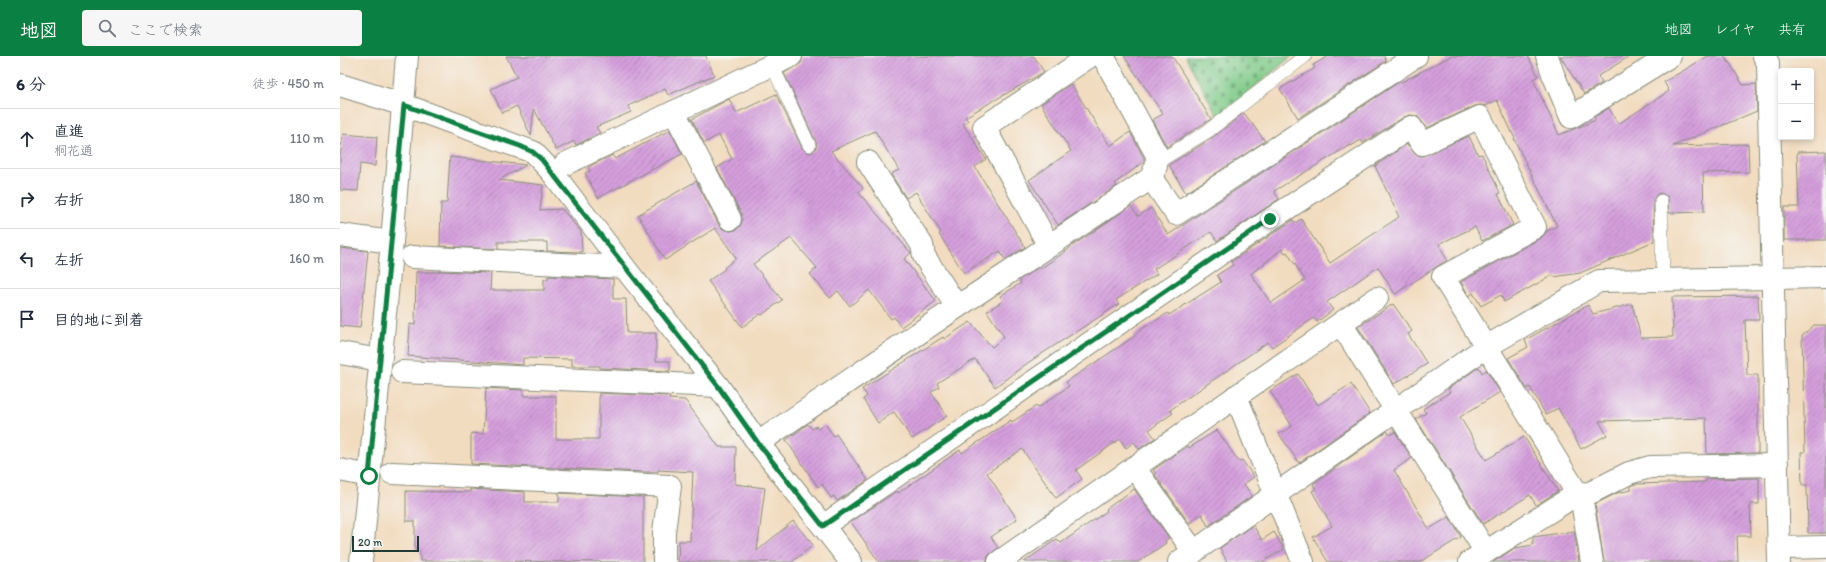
<!DOCTYPE html>
<html lang="ja">
<meta charset="utf-8">
<style>
body{margin:0;font-family:Itim,"Klee One",sans-serif;background:#f6f6f7;color:#1f2937}
.controls{position:absolute;right:12px;top:12px;display:grid;overflow:hidden;border-radius:4px;box-shadow:0 2px 6px #0003}
.controls button{width:36px;height:36px;display:grid;place-items:center;padding:0;border:0;border-bottom:1px solid #e0e1e3;background:#fff;color:#1f2937;font:20px sans-serif}
.scale{position:absolute;left:12px;bottom:10px;width:67px;box-sizing:border-box;padding-left:4px;border:2px solid #1f3d34;border-top:0;font-size:11px;line-height:14px;white-space:nowrap;color:#1f3d34;-webkit-text-stroke:3px #f6f6f2;paint-order:stroke}
.stop{position:absolute;width:12px;height:12px;margin:-9px;border:3px solid #0b8043;border-radius:50%;background:#fff}
.stop.end{background:#0b8043;border-color:#fff;box-shadow:0 1px 4px #0008}
.list{margin:0;padding:0;list-style:none}
h2{display:flex;justify-content:space-between;align-items:center;height:52px;margin:0;padding:0 16px;font-size:17px}
h2 small{font-size:13px;font-weight:400;color:#747a83}
.list li{display:grid;grid-template-columns:26px 1fr auto;gap:12px;align-items:center;box-sizing:border-box;height:60px;padding:0 16px;border-top:1px solid #e0e1e3}
.list b{display:block;font-size:15px;white-space:nowrap}
.list p{margin:0;font-size:13px;white-space:nowrap;color:#747a83}
.list em{font-size:13px;font-style:normal;color:#747a83}
.icon{flex:none;width:22px;height:22px;fill:none;stroke:currentColor;stroke-width:2;stroke-linecap:round;stroke-linejoin:round}
.map{position:relative;flex:none;width:1486px;height:506px;overflow:hidden}
header{display:flex;align-items:center;gap:24px;box-sizing:border-box;height:56px;padding:0 20px;background:#0b8043;color:#fff}
header strong{font-size:19px}
nav{display:flex;gap:22px;margin-inline-start:auto;font-size:14px}
.search{width:280px;height:36px;background:#f6f6f7;display:flex;align-items:center;gap:10px;box-sizing:border-box;padding:0 14px;border-radius:4px;color:#747a83;font-size:15px}
main{display:flex}
aside{flex:1;background:#fff}
.map>svg:first-child{display:block}
.cemetery{fill:url(#cemetery-stones);stroke:#4f845e}
.building{fill:url(#building-hatch);fill-rule:evenodd}
.lines{fill:none;stroke-linecap:round;stroke-linejoin:round}
.service-casing{stroke:#888c7a;stroke-width:14}
.minor-casing{stroke:#888c7a;stroke-width:24}
.tertiary-casing{stroke:#888c7a;stroke-width:24}
.service{stroke:#fff;stroke-width:13}
.minor{stroke:#fff;stroke-width:22}
.tertiary{stroke:#fff;stroke-width:22}
.route{stroke:#0b8043;stroke-width:5}
</style>
<header>
<strong>地図</strong>
<div class="search"><svg class="icon" aria-label="search" viewBox="0 0 24 24"><circle cx="10" cy="10" r="6"/><path d="M15 15l6 6"/></svg>ここで検索</div>
<nav><a>地図</a><a>レイヤ</a><a>共有</a></nav>
</header>
<main>
<aside>
<h2>6 分<small>徒歩 · 450 m</small></h2>
<ul class="list">
<li><svg class="icon" aria-label="ahead" viewBox="0 0 24 24"><path d="M12 20V5M6 11l6-6 6 6"/></svg><div><b>直進</b><p>桐花通</p></div><em>110 m</em></li>
<li><svg class="icon" aria-label="right" viewBox="0 0 24 24"><path d="M7 20v-9h11M14 6l5 5-5 5"/></svg><div><b>右折</b></div><em>180 m</em></li>
<li><svg class="icon" aria-label="left" viewBox="0 0 24 24"><path d="M17 20v-9H6M10 6l-5 5 5 5"/></svg><div><b>左折</b></div><em>160 m</em></li>
<li><svg class="icon" aria-label="arrive" viewBox="0 0 24 24"><path d="M6 21V4h12l-3 4 3 4H6"/></svg><div><b>目的地に到着</b></div></li>
</ul>
</aside>
<div class="map">
<svg width="1486" height="506" viewBox="0 0 1486 506">
<defs>
<pattern id="cemetery-stones" width="16" height="16" patternUnits="userSpaceOnUse"><rect width="16" height="16" fill="#7fca88"/><path d="M2 7V4a2 2 0 0 1 4 0v3zM10 15v-3a2 2 0 0 1 4 0v3z" fill="#67a570"/></pattern>
<pattern id="building-hatch" width="6" height="6" patternUnits="userSpaceOnUse"><rect width="6" height="6" fill="#d59fdd"/><path d="M-1 1l2-2M0 6l6-6M5 7l2-2" fill="none" stroke="#ac83b4"/></pattern>
</defs>
<rect width="100%" height="100%" fill="#f6f6f2"/>
<filter id="ink" filterUnits="userSpaceOnUse"><feTurbulence type="fractalNoise" baseFrequency=".025" numOctaves="2"/><feDisplacementMap in="SourceGraphic" scale="8" xChannelSelector="R" yChannelSelector="G"/><feConvolveMatrix kernelMatrix="1 2 1 2 8 2 1 2 1" color-interpolation-filters="sRGB"/></filter>
<filter id="wash" filterUnits="userSpaceOnUse"><feTurbulence type="fractalNoise" baseFrequency=".012" numOctaves="4" result="noise"/><feDisplacementMap in="SourceGraphic" scale="16" xChannelSelector="R" yChannelSelector="G"/><feGaussianBlur stdDeviation="0.9" result="paint"/><feColorMatrix in="noise" values="0 0 0 0 0 0 0 0 0 0 0 0 0 0 0 0 0 1.4 0 .05"/><feComposite in="paint" operator="in"/></filter>
<g filter="url(#wash)">
<rect width="100%" height="100%" fill="#f2dcbf"/>
<path class="cemetery" d="M 845,0 L 952,0 L 878,61 Z"/>
<g id="blocks">
<g class="building">
<path d="M 166,0 L 366,0 L 374,19 L 328,39 L 325,33 L 288,50 L 291,56 L 256,71 L 260,77 L 236,89 L 234,85 L 216,94 L 194,53 L 191,80 L 177,50 L 162,57 L 151,33 L 177,21 Z"/>
<path d="M 463,0 L 694,0 L 704,16 L 625,61 L 628,65 L 623,68 L 646,103 L 635,111 L 685,191 L 665,204 L 660,195 L 624,217 L 599,178 L 601,177 L 576,136 L 566,142 L 551,118 L 559,114 L 535,75 L 491,95 L 523,132 L 518,136 L 571,197 L 564,203 L 596,245 L 561,271 L 554,261 L 551,263 L 529,234 L 510,250 L 498,235 L 490,242 L 470,218 L 477,212 L 451,182 L 413,208 L 442,244 L 422,259 L 420,258 L 402,271 L 368,225 L 385,213 L 384,212 L 396,202 L 375,172 L 325,204 L 298,159 L 356,125 L 379,169 L 383,173 L 390,175 L 396,174 L 400,170 L 402,164 L 401,157 L 377,112 L 392,103 L 379,79 L 364,87 L 352,63 L 389,43 L 396,57 L 436,38 L 462,92 L 468,97 L 473,96 L 477,90 L 476,86 L 444,17 L 461,7 Z"/>
<path d="M 784,0 L 832,0 L 871,63 L 827,91 L 812,64 L 823,58 Z"/>
<path d="M 989,0 L 1044,0 L 1046,5 L 958,62 L 940,33 L 975,12 L 973,9 Z"/>
<path d="M 1111,0 L 1188,0 L 1198,20 L 1193,23 L 1219,79 L 1256,64 L 1254,61 L 1269,52 L 1278,68 L 1329,35 L 1324,26 L 1368,0 L 1384,0 L 1388,6 L 1389,6 L 1403,29 L 1416,28 L 1417,55 L 1333,90 L 1408,88 L 1409,116 L 1363,117 L 1364,156 L 1329,157 L 1328,141 L 1321,137 L 1317,138 L 1313,145 L 1314,185 L 1240,217 L 1214,221 L 1213,219 L 1164,246 L 1161,239 L 1141,250 L 1133,237 L 1129,240 L 1121,226 L 1201,182 L 1207,175 L 1217,170 L 1174,83 L 1175,83 L 1157,44 L 1146,50 L 1141,49 L 1135,50 L 1087,72 L 1077,60 L 1070,59 L 1064,61 L 1023,87 L 1021,84 L 1011,90 L 1010,89 L 934,135 L 939,143 L 877,185 L 871,176 L 814,213 L 817,218 L 776,244 L 779,248 L 689,306 L 655,331 L 635,303 L 597,327 L 599,331 L 591,336 L 607,360 L 572,383 L 554,356 L 538,367 L 523,343 L 527,340 L 522,333 L 603,281 L 604,283 L 630,266 L 652,291 L 664,281 L 647,255 L 663,245 L 660,240 L 681,227 L 679,224 L 699,211 L 700,213 L 729,193 L 729,192 L 791,150 L 798,160 L 811,152 L 828,179 L 1059,26 L 1060,27 Z"/>
<path d="M 1220,0 L 1290,0 L 1258,20 L 1262,27 L 1244,38 Z"/>
<path d="M 731,28 L 770,90 L 790,76 L 804,102 L 804,106 L 775,127 L 777,130 L 718,169 L 689,124 L 731,95 L 701,48 Z"/>
<path d="M 904,57 L 925,85 L 846,137 L 829,109 L 872,82 Z"/>
<path d="M 330,74 L 342,98 L 258,142 L 245,117 L 250,115 L 248,111 L 272,99 L 275,103 Z"/>
<path d="M 3,78 L 37,81 L 35,110 L 20,108 L 18,135 L 0,134 L 0,101 Z"/>
<path d="M 1129,80 L 1138,99 L 1142,98 L 1160,137 L 1158,138 L 1173,169 L 1142,185 L 1135,171 L 1099,188 L 1107,204 L 1055,238 L 1038,211 L 987,246 L 993,254 L 977,266 L 974,262 L 932,291 L 928,286 L 830,354 L 833,357 L 809,374 L 815,382 L 799,393 L 794,386 L 786,392 L 780,383 L 736,414 L 742,423 L 716,442 L 682,393 L 647,417 L 677,463 L 651,481 L 658,492 L 648,500 L 647,506 L 539,506 L 511,466 L 557,435 L 558,437 L 620,394 L 622,397 L 671,364 L 672,366 L 696,350 L 698,352 L 729,330 L 726,326 L 795,280 L 794,278 L 828,257 L 829,259 L 881,226 L 877,219 L 893,209 L 891,206 L 953,164 L 955,167 L 961,163 L 990,207 L 1059,161 L 1035,110 L 1067,88 L 1076,99 L 1082,100 ZM 942,193 L 945,197 L 947,196 L 965,224 L 931,247 L 911,218 Z"/>
<path d="M 1486,95 L 1486,184 L 1444,184 L 1444,151 L 1459,151 L 1457,96 Z"/>
<path d="M 110,101 L 186,109 L 159,124 L 203,129 L 200,154 L 222,153 L 241,176 L 242,196 L 207,195 L 207,186 L 158,186 L 158,193 L 100,190 L 101,147 L 107,147 Z"/>
<path d="M 0,192 L 28,195 L 20,272 L 0,270 Z"/>
<path d="M 99,215 L 151,217 L 150,234 L 204,234 L 204,223 L 208,223 L 208,220 L 273,223 L 273,243 L 286,243 L 287,277 L 316,277 L 316,305 L 330,305 L 330,315 L 260,312 L 260,310 L 232,310 L 232,303 L 183,302 L 183,309 L 68,300 L 70,268 L 75,269 L 76,216 L 99,216 Z"/>
<path d="M 1418,240 L 1419,264 L 1405,264 L 1407,319 L 1418,319 L 1418,397 L 1367,398 L 1366,362 L 1259,365 L 1267,379 L 1241,393 L 1218,352 L 1206,359 L 1190,331 L 1187,333 L 1168,302 L 1188,291 L 1185,284 L 1248,249 L 1253,258 L 1292,248 L 1301,282 L 1333,281 L 1332,241 Z"/>
<path d="M 1053,248 L 1072,275 L 1068,278 L 1087,308 L 1054,328 L 1018,271 Z"/>
<path d="M 1474,269 L 1486,269 L 1486,477 L 1468,477 L 1467,429 L 1462,429 L 1461,396 L 1465,396 L 1462,280 Z"/>
<path d="M 1139,311 L 1142,317 L 1146,314 L 1160,336 L 1120,361 L 1146,404 L 1184,381 L 1218,435 L 1196,449 L 1190,439 L 1143,468 L 1076,363 L 1086,357 L 1083,353 L 1110,336 L 1108,333 Z"/>
<path d="M 958,318 L 978,349 L 1011,328 L 1030,357 L 959,407 L 939,378 L 952,370 L 930,335 Z"/>
<path d="M 146,332 L 183,334 L 183,340 L 216,340 L 216,383 L 259,383 L 259,337 L 330,340 L 329,343 L 345,344 L 379,391 L 396,391 L 395,428 L 425,432 L 417,495 L 453,465 L 473,489 L 452,506 L 338,506 L 339,485 L 350,485 L 353,416 L 318,414 L 318,416 L 304,416 L 131,408 L 131,377 L 143,378 Z"/>
<path d="M 468,368 L 472,373 L 476,370 L 478,373 L 485,368 L 494,380 L 496,378 L 528,424 L 497,445 L 494,440 L 491,442 L 482,428 L 478,431 L 446,384 Z"/>
<path d="M 877,374 L 899,406 L 902,404 L 914,421 L 904,428 L 912,440 L 868,470 L 862,458 L 849,467 L 815,419 L 816,418 L 813,414 L 848,390 L 849,392 Z"/>
<path d="M 1047,375 L 1050,379 L 1055,376 L 1072,402 L 1054,414 L 1089,473 L 1109,461 L 1121,481 L 1080,506 L 988,506 L 973,481 L 992,470 L 972,435 L 976,433 L 973,428 Z"/>
<path d="M 1419,422 L 1419,448 L 1410,448 L 1411,480 L 1397,480 L 1398,506 L 1264,506 L 1255,448 L 1277,437 L 1291,434 L 1291,430 L 1295,428 L 1366,426 L 1366,423 Z"/>
<path d="M 130,433 L 185,436 L 185,446 L 219,446 L 219,437 L 303,441 L 303,506 L 80,505 L 80,495 L 75,494 L 75,465 L 66,465 L 66,435 L 130,436 Z"/>
<path d="M 794,433 L 829,482 L 825,485 L 826,487 L 798,506 L 684,506 L 717,483 L 721,487 L 767,455 L 766,453 Z"/>
<path d="M 913,469 L 922,484 L 934,476 L 944,493 L 922,506 L 887,506 L 880,492 Z"/>
<path d="M 1234,475 L 1239,506 L 1153,506 L 1175,492 L 1193,489 L 1193,481 Z"/>
</g>
</g>
</g>
<g filter="url(#ink)">
<use href="#blocks" fill-opacity="0" stroke="#888c7a" stroke-width="1"/>
<g class="lines">
<g class="service-casing">
<g id="service">
<path d="M 432,9 L 469,89"/>
<path d="M 816,107 L 868,75 L 965,0"/>
<path d="M 1321,145 L 1323,225"/>
</g>
</g>
<g class="minor-casing">
<g id="minor">
<path d="M 763,0 L 817,99 L 816,110 L 811,122"/>
<path d="M 1207,0 L 1213,18 L 1231,61 L 1330,0"/>
<path d="M 1424,0 L 1428,7 L 1439,506"/>
<path d="M 334,56 L 390,163"/>
<path d="M 528,106 L 582,189 L 584,200 L 617,251"/>
<path d="M 225,108 L 451,0"/>
<path d="M 0,179 L 52,186"/>
<path d="M 709,190 L 644,71 L 750,0"/>
<path d="M 72,201 L 284,211"/>
<path d="M 1001,268 L 1146,496"/>
<path d="M 0,297 L 40,304"/>
<path d="M 62,316 L 378,330"/>
<path d="M 896,340 L 963,506"/>
<path d="M 418,387 L 617,251 L 811,122 L 836,158 L 1076,0"/>
<path d="M 794,411 L 854,496"/>
<path d="M 0,414 L 29,420"/>
<path d="M 52,417 L 330,430 L 324,476 L 324,506"/>
<path d="M 483,470 L 931,163 L 1071,71 L 1082,88 L 1140,61 L 1195,171 L 1103,221 L 1242,445 L 1252,506"/>
<path d="M 1439,492 L 1486,491"/>
<path d="M 659,506 L 1037,242"/>
<path d="M 839,506 L 1146,291 L 1259,225 L 1486,221"/>
<path d="M 1130,506 L 1237,438 L 1250,437 L 1289,417 L 1310,411 L 1436,409"/>
</g>
</g>
<g class="tertiary-casing">
<g id="tertiary">
<path d="M 0,29 L 64,49 L 193,96 L 212,116 L 284,211 L 378,330 L 418,387 L 511,506"/>
<path d="M 21,506 L 52,186 L 67,0"/>
</g>
</g>
<use href="#service" class="service"/>
<use href="#minor" class="minor"/>
<use href="#tertiary" class="tertiary"/>
</g>
</g>
<g class="lines" filter="url(#ink)">
<path class="route" d="M 29,420 L 64,49 L 180,90 L 193,96 L 202,104 L 378,330 L 418,387 L 483,470 L 930,163"/>
</g>
</svg>
<div class="controls">
<button>+</button>
<button>−</button>
</div>
<div class="scale">20 m</div>
<div class="stop" style="left:29px;top:420px"></div>
<div class="stop end" style="left:930px;top:163px"></div>
</div>
</main>
